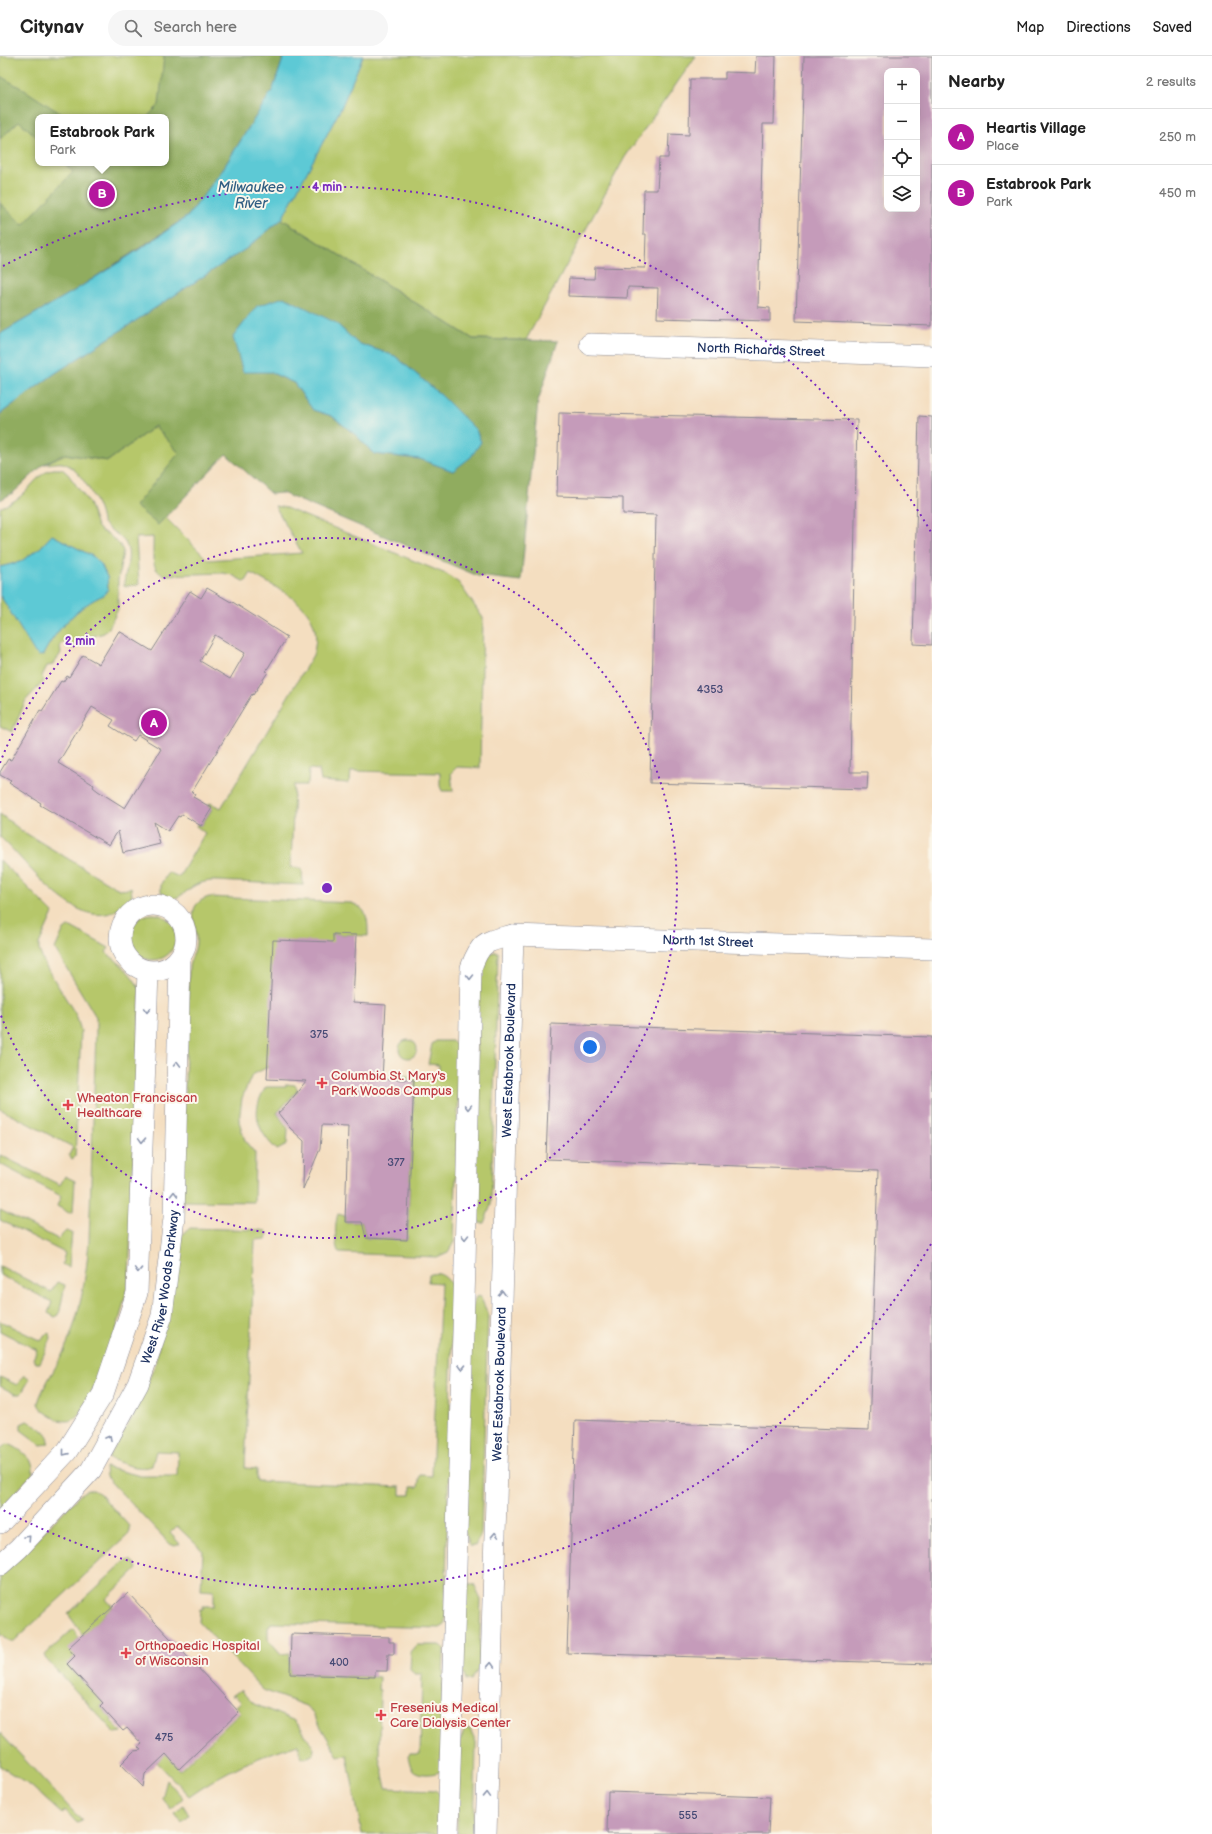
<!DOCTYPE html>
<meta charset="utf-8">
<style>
body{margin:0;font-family:"Balsamiq Sans",sans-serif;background:#f6f6f6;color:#222}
.controls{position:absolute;right:12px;top:12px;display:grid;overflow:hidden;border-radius:8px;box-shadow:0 4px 16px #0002}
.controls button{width:36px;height:36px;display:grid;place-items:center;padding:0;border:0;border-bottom:1px solid #e0e0e0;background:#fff;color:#222;font:20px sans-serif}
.you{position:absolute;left:590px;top:991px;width:14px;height:14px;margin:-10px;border:3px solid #fff;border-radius:50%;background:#1a73e8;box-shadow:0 0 0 6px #1a73e833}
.badge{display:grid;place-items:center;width:26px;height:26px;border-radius:50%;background:#b5179e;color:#fff;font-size:13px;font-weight:700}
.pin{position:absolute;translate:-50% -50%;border:2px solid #fff;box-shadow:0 1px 4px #0006}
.popup{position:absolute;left:35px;top:58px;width:134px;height:52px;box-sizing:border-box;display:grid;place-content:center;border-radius:8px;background:#fff;filter:drop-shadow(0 1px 3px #0005);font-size:13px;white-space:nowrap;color:#767676}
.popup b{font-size:15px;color:#222}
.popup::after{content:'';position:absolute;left:50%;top:100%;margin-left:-8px;border:8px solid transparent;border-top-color:#fff}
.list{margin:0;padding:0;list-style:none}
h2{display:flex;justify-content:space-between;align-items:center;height:52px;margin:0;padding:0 16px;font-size:17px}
h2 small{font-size:13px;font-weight:400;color:#767676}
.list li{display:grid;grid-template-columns:26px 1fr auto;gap:12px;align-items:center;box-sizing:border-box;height:56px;padding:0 16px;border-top:1px solid #e0e0e0}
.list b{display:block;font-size:15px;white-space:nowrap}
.list p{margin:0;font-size:13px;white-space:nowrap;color:#767676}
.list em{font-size:13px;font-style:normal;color:#767676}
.icon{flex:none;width:22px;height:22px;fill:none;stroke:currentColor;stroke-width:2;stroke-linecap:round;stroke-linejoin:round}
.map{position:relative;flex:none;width:932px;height:1778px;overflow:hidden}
header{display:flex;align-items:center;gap:24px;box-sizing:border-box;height:56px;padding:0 20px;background:#fff;border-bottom:1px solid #e0e0e0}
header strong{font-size:19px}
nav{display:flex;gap:22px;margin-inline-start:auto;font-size:14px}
.search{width:280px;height:36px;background:#f6f6f6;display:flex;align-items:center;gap:10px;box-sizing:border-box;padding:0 14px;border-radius:22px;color:#767676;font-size:15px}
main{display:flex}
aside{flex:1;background:#fff}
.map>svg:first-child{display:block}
.green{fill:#b6c76a;stroke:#687b64;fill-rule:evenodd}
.forest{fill:#90ac5e;stroke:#566e5e;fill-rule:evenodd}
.water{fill:#5dc9d5;stroke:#3c7c9a}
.building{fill:#c59bba;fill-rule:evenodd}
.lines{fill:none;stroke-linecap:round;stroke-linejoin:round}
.minor-casing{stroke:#88868f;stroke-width:22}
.minor{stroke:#fff;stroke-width:21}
.oneway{stroke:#8d97ae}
.ring{fill:none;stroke:#7b2cbf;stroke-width:2;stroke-dasharray:2 4}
.health-dot{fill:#e0444e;stroke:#fbf7ec;stroke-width:1.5}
.labels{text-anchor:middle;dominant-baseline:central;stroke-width:4;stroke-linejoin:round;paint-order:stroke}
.number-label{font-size:11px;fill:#464a75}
.street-label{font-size:13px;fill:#1b2f5e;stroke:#fbf7ec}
.health-label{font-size:13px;fill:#be3a42;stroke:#fbf7ec;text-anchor:start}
.water-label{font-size:14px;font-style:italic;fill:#2f5d82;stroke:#fbf7ec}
.centre{fill:#7b2cbf;stroke:#fbf7ec;stroke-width:2}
.ring-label{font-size:12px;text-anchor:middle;font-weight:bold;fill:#7b2cbf;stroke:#fbf7ec;stroke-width:4;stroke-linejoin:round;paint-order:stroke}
</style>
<header>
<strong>Citynav</strong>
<div class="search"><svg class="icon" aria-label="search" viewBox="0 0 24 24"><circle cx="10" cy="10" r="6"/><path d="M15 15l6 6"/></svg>Search here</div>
<nav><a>Map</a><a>Directions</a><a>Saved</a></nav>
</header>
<main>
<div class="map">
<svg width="932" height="1778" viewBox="0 0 932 1778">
<rect width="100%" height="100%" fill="#fbf7ec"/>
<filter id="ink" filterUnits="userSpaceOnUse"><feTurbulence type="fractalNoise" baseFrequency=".025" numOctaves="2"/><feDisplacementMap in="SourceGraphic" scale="8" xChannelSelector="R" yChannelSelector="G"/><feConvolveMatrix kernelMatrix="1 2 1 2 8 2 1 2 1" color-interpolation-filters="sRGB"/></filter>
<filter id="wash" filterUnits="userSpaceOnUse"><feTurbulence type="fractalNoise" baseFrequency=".012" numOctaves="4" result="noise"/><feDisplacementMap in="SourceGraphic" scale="16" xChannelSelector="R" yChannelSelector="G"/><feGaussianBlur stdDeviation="0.9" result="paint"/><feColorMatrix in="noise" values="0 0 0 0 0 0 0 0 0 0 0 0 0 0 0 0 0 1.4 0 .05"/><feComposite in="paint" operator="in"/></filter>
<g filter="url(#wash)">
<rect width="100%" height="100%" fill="#f4dec0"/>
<g class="green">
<path d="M 0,0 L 284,0 L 188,160 L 140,193 L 74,235 L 0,278 ZM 38,61 L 166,61 L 166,107 L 38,107 Z"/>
<path d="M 363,0 L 696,0 L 625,101 L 526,284 L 473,283 L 282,163 L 341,52 Z"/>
<path d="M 155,370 L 179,397 L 158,469 L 165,461 L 208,504 L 302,497 L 275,450 L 286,452 L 446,518 L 459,527 L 483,562 L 480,712 L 457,711 L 451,717 L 453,735 L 442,735 L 440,730 L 440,717 L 351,715 L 350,725 L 348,727 L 321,725 L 319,714 L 309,713 L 308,727 L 306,729 L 294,729 L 291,811 L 302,813 L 303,829 C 281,828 259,827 238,826 C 225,826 212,823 201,827 C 185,831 179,852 161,836 L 161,828 L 168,816 L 179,821 L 205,777 L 196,770 L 197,768 L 201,770 L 212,753 L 208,750 L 210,747 L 221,752 L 313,599 C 327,552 284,537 251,517 L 246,525 L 243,525 L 232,519 L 223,517 L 164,519 C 149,514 154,494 153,481 L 136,482 L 139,529 L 124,530 C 125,513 135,494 121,482 C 115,476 107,473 102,466 C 101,450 80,411 63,407 C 58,406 50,408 44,408 L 65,398 L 108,405 Z"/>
<path d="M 53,413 L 62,413 L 68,418 L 89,447 L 97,470 L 101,475 L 108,478 L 120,489 L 123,495 L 118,524 L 118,553 L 109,572 L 104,577 L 90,581 L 75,588 L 73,593 L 71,589 L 67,586 L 62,587 L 60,591 L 61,597 L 53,609 L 47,610 L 42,620 L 43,626 L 26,644 L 12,676 L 0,670 L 0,539 L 35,596 L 43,599 C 54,576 80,548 104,539 L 108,533 L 107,521 L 101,508 L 94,501 L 52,479 L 40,492 L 20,506 L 0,511 L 0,452 C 8,448 16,445 22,439 C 33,429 38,418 53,413 Z"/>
<path d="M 0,758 L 22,775 L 115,831 C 121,834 125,835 131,831 L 132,841 C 129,845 125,848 121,851 C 80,883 27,805 0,781 Z"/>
<path d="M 0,804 L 53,857 L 39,888 L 39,894 L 45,909 L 76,959 L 81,975 L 75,1101 L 72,1103 L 69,1099 L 73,1091 L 0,1053 Z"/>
<path d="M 209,841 L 351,847 C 368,852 368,864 368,880 L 333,878 L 334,886 L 268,1011 L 252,1019 L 242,1042 L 239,1065 L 245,1085 L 255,1097 L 254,1146 L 181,1145 L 189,910 C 191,902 196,894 196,886 C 198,868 183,849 209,841 Z"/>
<circle cx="153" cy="881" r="23"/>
<path d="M 68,871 L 71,871 L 109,892 L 106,896 C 110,901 114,902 118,906 C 127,914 135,923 140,934 L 129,1222 C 121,1264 108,1306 88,1344 C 85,1349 82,1356 78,1360 C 72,1367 60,1366 53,1361 C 48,1358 39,1353 38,1347 C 42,1331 57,1311 64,1295 C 80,1261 86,1222 89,1185 L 96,976 L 96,961 L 93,956 L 55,893 L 63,875 Z"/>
<path d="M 493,896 L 498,896 L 491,1149 L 484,1167 L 479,1167 L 473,1153 L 478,920 L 483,907 Z"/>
<circle cx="408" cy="993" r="9"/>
<path d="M 436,985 L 452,985 L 460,993 L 454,1186 L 448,1196 L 437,1201 L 339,1197 C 334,1190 335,1165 338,1158 L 345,1160 L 345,1166 L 362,1166 L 366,1182 L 407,1184 L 414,1024 L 391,1023 L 391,1019 L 439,1022 L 439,1009 L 428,1008 L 432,988 Z"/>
<path d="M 286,1028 L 295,1029 L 298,1034 L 277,1057 L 288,1073 L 287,1089 L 277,1094 C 257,1075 250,1055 266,1031 L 286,1031 Z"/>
<path d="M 0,1099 L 60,1129 L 65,1120 L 75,1125 L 73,1156 L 69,1157 L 57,1150 L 61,1140 L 0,1108 Z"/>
<path d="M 0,1154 L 58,1183 L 66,1175 L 72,1177 L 69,1210 L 67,1211 L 62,1208 L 65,1197 L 0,1164 Z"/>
<path d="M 190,1172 L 259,1174 L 266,1175 L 268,1178 L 266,1183 L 255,1184 L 245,1412 L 257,1413 L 257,1425 L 400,1431 L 400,1439 L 411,1439 L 411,1431 L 418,1431 L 420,1419 L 432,1420 L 441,1227 L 428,1226 L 429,1219 C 439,1214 448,1222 453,1231 L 445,1569 L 440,1572 L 271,1567 L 268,1572 L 268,1583 L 281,1598 L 290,1597 L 290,1618 L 379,1621 L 378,1634 L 380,1634 L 379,1700 L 386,1732 L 435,1734 L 440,1738 L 439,1778 L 362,1778 L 347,1699 L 338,1700 L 313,1658 L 306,1650 L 263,1634 L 199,1566 L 200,1553 L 203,1553 L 203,1550 L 214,1550 L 214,1535 L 201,1534 L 203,1495 L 177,1470 L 170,1477 L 180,1488 L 175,1490 L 170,1488 L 106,1421 L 105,1411 L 141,1420 L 177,1420 L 178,1396 L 156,1395 L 152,1410 C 138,1415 122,1407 108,1402 L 132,1362 L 155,1309 L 181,1180 Z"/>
<path d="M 0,1210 L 51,1236 L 57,1226 L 65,1229 L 59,1259 L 55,1261 L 48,1257 L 52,1246 L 0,1219 Z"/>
<path d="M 480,1240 L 488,1258 L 481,1478 L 475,1490 L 470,1490 L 464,1474 L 469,1258 L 476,1241 Z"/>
<path d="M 0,1265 L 41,1285 L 46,1278 L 50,1277 L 51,1282 L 40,1307 L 36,1307 L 33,1303 L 37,1294 L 0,1275 Z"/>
<path d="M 23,1320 L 26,1320 L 30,1323 L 21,1338 L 15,1338 L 0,1330 L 0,1321 L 17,1329 Z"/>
<path d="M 27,1365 C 35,1368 53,1378 48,1388 L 41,1389 L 21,1374 L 21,1368 Z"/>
<path d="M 7,1388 C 15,1389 29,1400 32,1407 C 33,1410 33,1414 33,1417 L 0,1454 L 0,1393 Z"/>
<path d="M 88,1434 L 93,1434 L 99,1437 L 129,1470 L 129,1478 L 13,1586 L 10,1586 L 2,1578 L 0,1580 L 0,1520 L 83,1436 Z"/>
<path d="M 130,1504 L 135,1508 L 137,1513 L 106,1543 L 113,1551 L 83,1579 L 68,1558 L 124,1506 Z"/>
<path d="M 468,1528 L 474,1528 L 481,1543 L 479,1612 L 471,1624 L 466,1624 L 461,1612 L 462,1545 Z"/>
<path d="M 73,1573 L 79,1582 L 75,1600 L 67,1609 L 103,1647 L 100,1650 L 112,1663 L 111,1665 L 122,1676 L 115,1677 L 45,1602 L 45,1599 Z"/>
<path d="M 417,1589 L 439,1589 L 444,1592 L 441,1715 C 434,1719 418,1720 412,1713 C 410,1710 409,1704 408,1700 L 410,1698 L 420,1698 L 422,1618 L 415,1618 L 410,1614 L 411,1596 Z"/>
<path d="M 240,1634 L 254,1648 L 295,1665 L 301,1672 L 314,1693 L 313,1699 L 302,1702 L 298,1688 C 257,1701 224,1715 189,1740 L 157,1706 L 164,1695 L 180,1714 L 241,1656 L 236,1650 L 241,1646 L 235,1640 L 232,1640 Z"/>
<path d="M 465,1673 L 470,1673 L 476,1686 L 474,1778 L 457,1778 L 459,1687 Z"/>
<path d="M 0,1677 L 82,1765 L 77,1767 L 65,1754 L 62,1758 L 32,1731 L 0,1710 Z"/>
<path d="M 167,1724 L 183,1742 L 171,1753 L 162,1742 Z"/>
<path d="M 183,1749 L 189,1759 L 182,1766 L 175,1757 Z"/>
</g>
<g class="forest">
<path d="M 164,0 L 284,0 L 273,33 L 221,116 L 188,160 L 74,235 L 0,278 L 0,147 L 23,169 L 73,116 L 64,107 L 166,107 L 166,61 L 147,61 L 159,49 Z"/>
<path d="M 0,20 L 23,33 L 66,61 L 38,61 L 38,82 L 19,65 L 0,83 Z"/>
<path d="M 282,163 L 473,283 L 558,285 L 538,345 L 521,525 L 478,520 L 282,437 L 271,438 L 226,398 L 158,469 L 135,450 L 179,397 L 155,370 L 108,405 L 65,398 L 44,408 L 13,437 L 0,444 L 0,358 L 54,318 L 247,192 ZM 336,267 L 357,287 L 395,300 L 442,340 L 476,374 L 481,386 L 453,415 L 420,403 L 374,398 L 357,380 L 332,360 L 313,354 L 294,327 L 270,316 Z"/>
</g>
<g class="water">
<path d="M 284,0 L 363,0 L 341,52 L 282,163 L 247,192 L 54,318 L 0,358 L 0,278 L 74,235 L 140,193 L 188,160 L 221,116 L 273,33 Z"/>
<path d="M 284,241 L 336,267 L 357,287 L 395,300 L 442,340 L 476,374 L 481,386 L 471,401 L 453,415 L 420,403 L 374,398 L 357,380 L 332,360 L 313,354 L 294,327 L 270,316 L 243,316 L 233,281 L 257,250 Z"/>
<path d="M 52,479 L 94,501 L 101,508 L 107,521 L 108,533 L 104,539 C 80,548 54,576 43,599 L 39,600 L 35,597 L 0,539 L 0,511 L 20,506 L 40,492 Z"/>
</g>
<g id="blocks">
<g class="building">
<path d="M 756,0 L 776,0 L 774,68 L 763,68 L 758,251 L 770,252 L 770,265 L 657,262 L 658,232 L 628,231 L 627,242 L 568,240 L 569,222 L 594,223 L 595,211 L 645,212 L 646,178 L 643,178 L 644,134 L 657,134 L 659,102 L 668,102 L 669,78 L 689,79 L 690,23 L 725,23 L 725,16 L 755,17 Z"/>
<path d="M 804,0 L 932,0 L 932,270 L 796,265 ZM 887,15 L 917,15 L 917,153 L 887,153 Z"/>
<path d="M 559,357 L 857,364 L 850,716 L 868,716 L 867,733 L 650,727 L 656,459 L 623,458 L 623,442 L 557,440 Z"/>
<path d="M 919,360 L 932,361 L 932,589 L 913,588 Z"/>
<path d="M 207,532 L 231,546 L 231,545 L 287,581 L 266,615 L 268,616 L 253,639 L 252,638 L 192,736 L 195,738 L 193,741 L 212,752 L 201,770 L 182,758 L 180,761 L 178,760 L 168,775 L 154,766 L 160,788 L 123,797 L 118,775 L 109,789 L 40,749 L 41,747 L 9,727 L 11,725 L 0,719 L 0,716 L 8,703 L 11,704 L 40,654 L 42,655 L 61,625 L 63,626 L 67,620 L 69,621 L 83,599 L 99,608 L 119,575 L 152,595 L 190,535 L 201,542 ZM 215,579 L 245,597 L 230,623 L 200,605 ZM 92,651 L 114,664 L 110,670 L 134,685 L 138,679 L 161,693 L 125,752 L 98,735 L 93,731 L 94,729 L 58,707 Z"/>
<path d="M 333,878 L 356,879 L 353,947 L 386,949 L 382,1023 L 414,1024 L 407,1184 L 366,1182 L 362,1166 L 345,1166 L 348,1070 L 322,1069 L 320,1093 L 303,1133 L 304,1085 L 290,1072 L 278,1057 L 287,1049 L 306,1025 L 267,1023 L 273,884 L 333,886 Z"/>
<path d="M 551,968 L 932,981 L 932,1608 L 567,1597 L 575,1364 L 869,1374 L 878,1115 L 546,1103 Z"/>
<path d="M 128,1537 L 239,1656 L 179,1713 L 166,1698 L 145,1718 L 143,1731 L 121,1708 L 134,1695 L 141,1694 L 138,1691 L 142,1688 L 127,1672 L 123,1675 L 100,1650 L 103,1647 L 67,1608 L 75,1600 L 68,1592 Z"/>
<path d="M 291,1578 L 389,1581 L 389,1586 L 394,1586 L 394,1598 L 388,1598 L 387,1615 L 375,1615 L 375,1621 L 290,1618 Z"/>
<path d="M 608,1736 L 770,1741 L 768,1778 L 607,1778 Z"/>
</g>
</g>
</g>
<g filter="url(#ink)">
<use href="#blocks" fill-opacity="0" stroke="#88868f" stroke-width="1"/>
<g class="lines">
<g class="minor-casing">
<g id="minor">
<path id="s1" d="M 590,288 L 932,300"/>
<circle cx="153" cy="882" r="33"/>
<path d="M 0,1467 L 67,1395 L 103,1338 L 137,1237 L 148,915"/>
<path id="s2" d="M 0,1509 L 19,1492 L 91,1414 L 138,1328 L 162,1260 L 174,1162 L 180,902"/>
<path id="s3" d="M 448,1778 L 465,1209 L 471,912 C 481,884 486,886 513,879 L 932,893"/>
<path id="s4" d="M 486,1778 L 513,879"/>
</g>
</g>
<use href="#minor" class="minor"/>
</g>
<defs><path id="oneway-chevron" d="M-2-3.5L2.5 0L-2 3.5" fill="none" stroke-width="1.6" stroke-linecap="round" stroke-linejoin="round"/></defs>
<g class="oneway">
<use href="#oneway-chevron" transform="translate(470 921) rotate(91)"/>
<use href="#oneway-chevron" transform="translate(147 954) rotate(92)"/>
<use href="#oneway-chevron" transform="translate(177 1008) rotate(-89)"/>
<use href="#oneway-chevron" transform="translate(468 1051) rotate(91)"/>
<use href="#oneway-chevron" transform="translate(142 1084) rotate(92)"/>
<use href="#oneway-chevron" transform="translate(174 1138) rotate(-89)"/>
<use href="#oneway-chevron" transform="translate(465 1181) rotate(91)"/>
<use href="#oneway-chevron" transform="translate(138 1214) rotate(92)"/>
<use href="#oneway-chevron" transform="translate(502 1237) rotate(-88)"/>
<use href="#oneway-chevron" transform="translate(462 1311) rotate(92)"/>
<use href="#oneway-chevron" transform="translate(109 1382) rotate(-61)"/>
<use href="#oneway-chevron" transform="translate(65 1397) rotate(129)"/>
<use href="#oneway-chevron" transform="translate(495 1479) rotate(-88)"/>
<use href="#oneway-chevron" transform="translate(28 1482) rotate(-47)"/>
<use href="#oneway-chevron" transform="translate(491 1609) rotate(-88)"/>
<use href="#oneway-chevron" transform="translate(487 1739) rotate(-88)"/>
</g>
</g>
<g class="ring">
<path d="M0 707A350 350 0 1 1 0 957"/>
<path d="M931 1188A701 701 0 0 1 3 1454M3 210A701 701 0 0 1 931 476"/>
</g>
<g class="health-dot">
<path d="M320 1021h4v4h4v4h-4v4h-4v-4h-4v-4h4z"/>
<path d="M66 1043h4v4h4v4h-4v4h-4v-4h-4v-4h4z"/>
<path d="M124 1591h4v4h4v4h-4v4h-4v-4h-4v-4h4z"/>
<path d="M379 1653h4v4h4v4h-4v4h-4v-4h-4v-4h4z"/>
</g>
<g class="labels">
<g class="number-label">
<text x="710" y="633">4353</text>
<text x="319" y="978">375</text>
<text x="396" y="1106">377</text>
<text x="339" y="1606">400</text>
<text x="164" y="1681">475</text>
<text x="688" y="1759">555</text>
</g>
<g class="street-label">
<text stroke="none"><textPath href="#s1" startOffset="171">North Richards Street</textPath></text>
<text stroke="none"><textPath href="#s3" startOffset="1119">North 1st Street</textPath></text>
<text stroke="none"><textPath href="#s4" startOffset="774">West Estabrook Boulevard</textPath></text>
<text stroke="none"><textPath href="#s2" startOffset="330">West River Woods Parkway</textPath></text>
<text stroke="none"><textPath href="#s4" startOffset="450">West Estabrook Boulevard</textPath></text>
</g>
<g class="health-label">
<text x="331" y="1020">Columbia St. Mary's<tspan x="331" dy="15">Park Woods Campus</tspan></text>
<text x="77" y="1042">Wheaton Franciscan<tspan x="77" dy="15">Healthcare</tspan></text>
<text x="135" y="1590">Orthopaedic Hospital<tspan x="135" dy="15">of Wisconsin</tspan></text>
<text x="390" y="1652">Fresenius Medical<tspan x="390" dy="15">Care Dialysis Center</tspan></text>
</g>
<g class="water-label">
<text x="251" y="131">Milwaukee<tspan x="251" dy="16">River</tspan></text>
</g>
</g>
<circle cx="327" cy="832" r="6" class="centre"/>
<g class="ring-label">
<text x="327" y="135">4 min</text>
<text x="80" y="589">2 min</text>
</g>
</svg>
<div class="controls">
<button>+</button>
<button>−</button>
<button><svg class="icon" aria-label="locate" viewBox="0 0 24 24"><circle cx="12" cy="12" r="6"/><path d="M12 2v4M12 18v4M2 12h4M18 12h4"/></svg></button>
<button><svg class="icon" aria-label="layers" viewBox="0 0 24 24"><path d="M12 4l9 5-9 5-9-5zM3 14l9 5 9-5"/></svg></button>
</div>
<div class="you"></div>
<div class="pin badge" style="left:154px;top:667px">A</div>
<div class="pin badge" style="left:102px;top:138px">B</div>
<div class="popup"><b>Estabrook Park</b>Park</div>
</div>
<aside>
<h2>Nearby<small>2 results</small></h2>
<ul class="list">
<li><span class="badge">A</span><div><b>Heartis Village</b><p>Place</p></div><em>250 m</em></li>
<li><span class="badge">B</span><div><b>Estabrook Park</b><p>Park</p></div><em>450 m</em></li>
</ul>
</aside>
</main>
